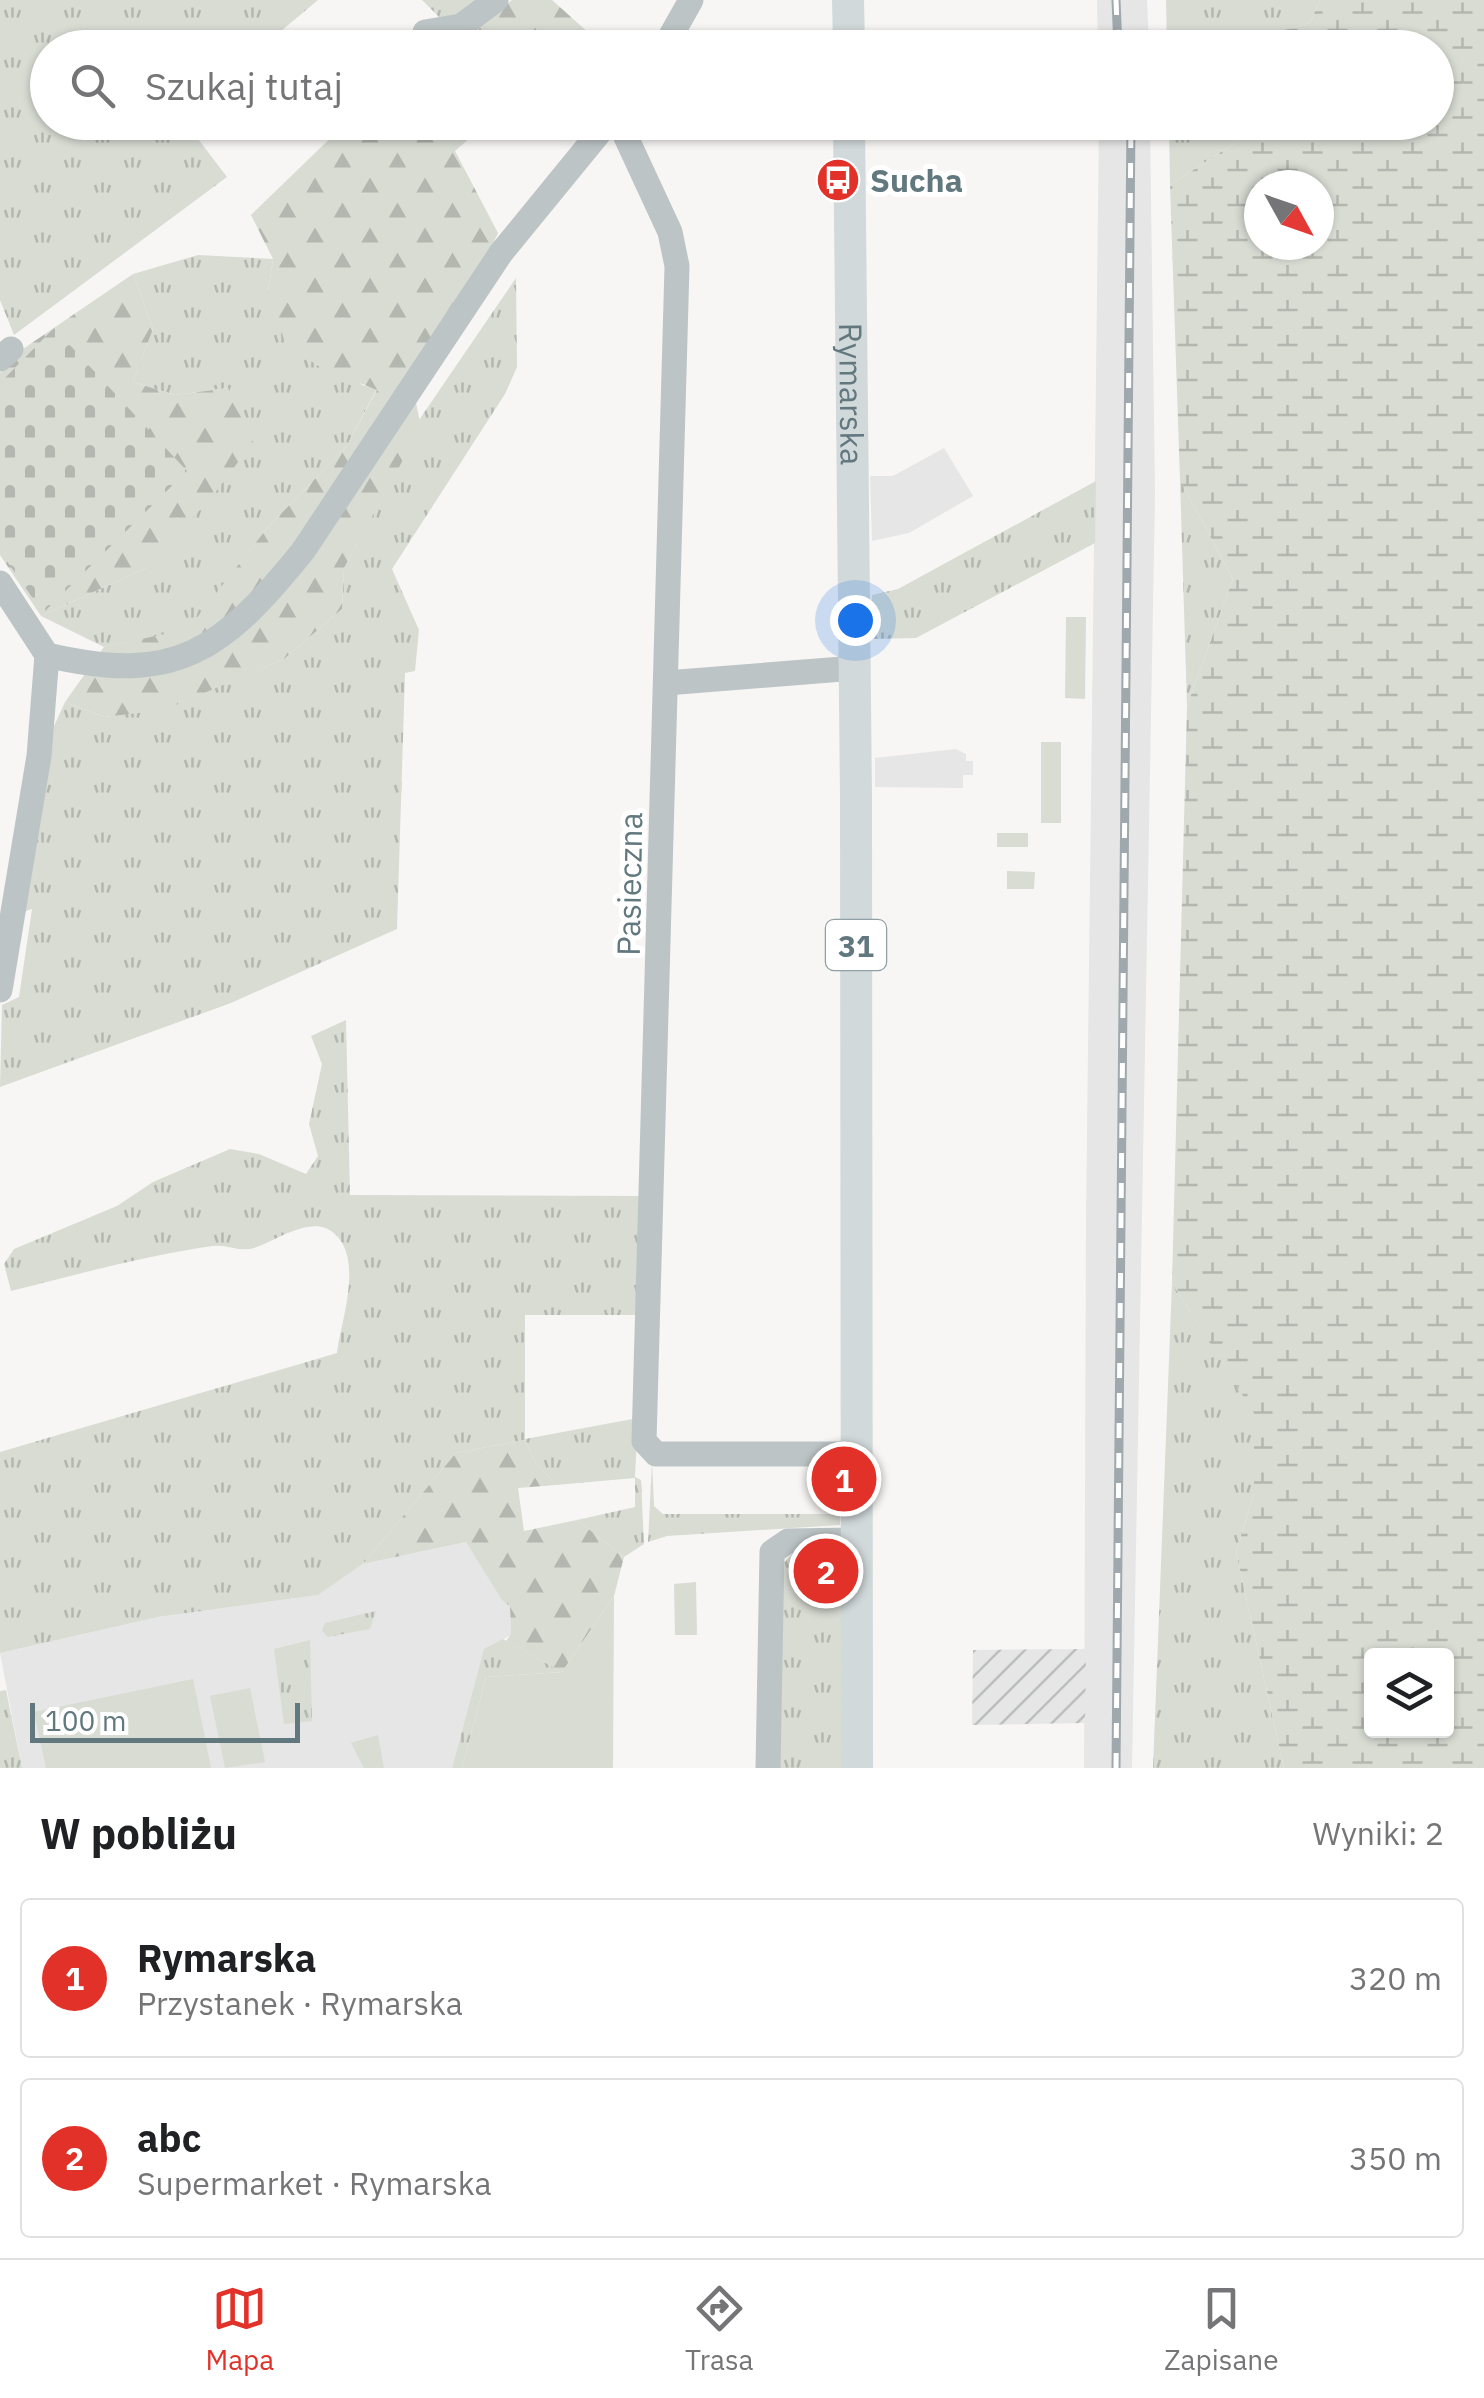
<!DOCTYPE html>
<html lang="pl">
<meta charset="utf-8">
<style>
body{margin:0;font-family:"IBM Plex Sans",sans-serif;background:#f2f2f2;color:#202124}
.controls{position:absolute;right:30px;bottom:30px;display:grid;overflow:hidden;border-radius:10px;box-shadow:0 2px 8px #0004}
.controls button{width:90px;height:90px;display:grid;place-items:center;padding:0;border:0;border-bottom:2px solid #e0e0e0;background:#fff;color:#202124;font:50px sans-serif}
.compass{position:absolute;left:1244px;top:170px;width:90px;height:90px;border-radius:50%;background:#fff;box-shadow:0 2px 8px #0004;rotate:130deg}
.scale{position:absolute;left:30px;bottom:25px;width:270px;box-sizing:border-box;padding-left:10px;border:5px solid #62787f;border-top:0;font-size:28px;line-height:35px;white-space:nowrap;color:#62787f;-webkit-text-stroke:8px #fff;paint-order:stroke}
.you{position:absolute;left:855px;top:620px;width:35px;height:35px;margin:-25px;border:8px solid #fff;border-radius:50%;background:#1a73e8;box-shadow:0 0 0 15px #1a73e833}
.badge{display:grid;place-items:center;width:65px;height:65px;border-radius:50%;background:#e13129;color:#fff;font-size:32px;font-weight:700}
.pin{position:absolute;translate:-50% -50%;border:5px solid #fff;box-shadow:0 2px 10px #0006}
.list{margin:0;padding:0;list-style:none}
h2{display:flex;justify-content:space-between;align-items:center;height:130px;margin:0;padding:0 40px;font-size:42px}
h2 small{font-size:32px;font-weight:400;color:#757577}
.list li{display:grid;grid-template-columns:65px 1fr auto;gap:30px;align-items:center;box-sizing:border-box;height:160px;margin:0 20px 20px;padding:0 20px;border:2px solid #e0e0e0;border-radius:10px}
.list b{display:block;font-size:38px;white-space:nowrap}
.list p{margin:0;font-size:32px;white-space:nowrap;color:#757577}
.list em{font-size:32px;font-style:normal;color:#757577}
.icon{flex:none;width:55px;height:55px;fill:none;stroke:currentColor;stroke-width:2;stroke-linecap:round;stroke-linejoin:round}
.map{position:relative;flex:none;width:1484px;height:1768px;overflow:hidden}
.search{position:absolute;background:#fff;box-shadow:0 2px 8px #0004;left:30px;right:30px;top:30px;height:110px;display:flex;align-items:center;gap:25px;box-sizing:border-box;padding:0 35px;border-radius:55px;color:#757577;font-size:38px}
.sheet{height:490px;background:#fff}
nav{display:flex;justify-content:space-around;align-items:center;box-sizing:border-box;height:140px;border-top:2px solid #e0e0e0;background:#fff;font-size:28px;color:#757577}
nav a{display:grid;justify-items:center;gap:5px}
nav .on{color:#e13129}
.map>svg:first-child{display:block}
.built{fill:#e5e6e5}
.industrial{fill:url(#industrial-furrows)}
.grass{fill:url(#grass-tufts)}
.forest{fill:url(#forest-firs)}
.wetland{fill:url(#wetland-marsh);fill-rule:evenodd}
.cemetery{fill:url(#cemetery-stones)}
.garden{fill:#d8dcd3}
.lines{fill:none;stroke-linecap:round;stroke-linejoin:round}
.minor{stroke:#bdc4c6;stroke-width:25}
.major{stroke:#d2d9db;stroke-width:32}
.rail-casing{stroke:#9fa8ac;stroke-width:9}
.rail{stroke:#fff;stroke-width:5;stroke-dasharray:15;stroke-linecap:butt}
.labels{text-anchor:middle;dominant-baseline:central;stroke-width:10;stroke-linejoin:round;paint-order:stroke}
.shield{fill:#fff;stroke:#91a0a5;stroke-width:2.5}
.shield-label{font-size:30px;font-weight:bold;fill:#62787f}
.poi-label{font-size:32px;font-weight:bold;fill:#62787f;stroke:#fff;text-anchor:start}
.street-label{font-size:32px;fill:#62787f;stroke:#fff}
</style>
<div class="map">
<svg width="1484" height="1768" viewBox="0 0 1484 1768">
<defs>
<pattern id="industrial-furrows" width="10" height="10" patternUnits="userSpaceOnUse" patternTransform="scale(2.5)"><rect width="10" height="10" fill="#e5e6e5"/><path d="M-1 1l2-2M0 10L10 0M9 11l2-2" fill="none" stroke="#bdbfbf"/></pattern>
<pattern id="grass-tufts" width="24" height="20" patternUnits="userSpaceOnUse" patternTransform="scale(2.5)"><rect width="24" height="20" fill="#d8dcd3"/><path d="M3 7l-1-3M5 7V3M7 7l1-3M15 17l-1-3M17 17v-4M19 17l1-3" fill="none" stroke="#b3b7b0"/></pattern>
<pattern id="forest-firs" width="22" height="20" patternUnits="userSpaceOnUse" patternTransform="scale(2.5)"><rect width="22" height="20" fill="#d8dcd3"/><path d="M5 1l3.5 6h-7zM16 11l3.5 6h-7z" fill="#b3b7b0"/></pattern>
<pattern id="wetland-marsh" width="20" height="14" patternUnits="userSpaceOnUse" patternTransform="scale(2.5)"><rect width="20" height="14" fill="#d8dcd3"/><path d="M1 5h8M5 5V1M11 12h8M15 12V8" fill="none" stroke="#b3b7b0"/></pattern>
<pattern id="cemetery-stones" width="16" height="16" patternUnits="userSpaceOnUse" patternTransform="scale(2.5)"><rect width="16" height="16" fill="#d8dcd3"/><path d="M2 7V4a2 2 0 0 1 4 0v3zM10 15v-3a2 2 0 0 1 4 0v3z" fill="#b3b7b0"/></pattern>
</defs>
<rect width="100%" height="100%" fill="#f7f6f4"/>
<g class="built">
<path d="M 1097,0 L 1147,0 L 1149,47 L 1098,47 Z"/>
<path d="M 1150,122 L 1155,495 L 1132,1768 L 1084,1768 L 1086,1219 L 1099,123 Z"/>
<path d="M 944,448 L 973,496 L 909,533 L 872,541 L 870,476 L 893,476 Z"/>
<path d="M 956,749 L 966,754 L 966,761 L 973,761 L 973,775 L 963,775 L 963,788 L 875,787 L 875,758 Z"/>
<path d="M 466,1542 L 510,1606 L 511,1635 L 484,1650 L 452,1768 L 22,1768 L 0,1653 L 158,1617 L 318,1595 L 363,1564 Z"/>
<path d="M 793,1545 L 835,1545 L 835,1590 L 792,1590 Z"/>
</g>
<path class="industrial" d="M 1086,1649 L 1085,1723 L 972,1725 L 973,1650 Z"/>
<g class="grass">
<path d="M 0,0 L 318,0 L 262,47 L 48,48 L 48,122 L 186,123 L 227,177 L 14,335 L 0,300 Z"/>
<path d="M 422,0 L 486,0 L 444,22 Z"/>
<path d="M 1166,0 L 1320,0 L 1310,23 L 1239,42 L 1239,48 L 1167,47 Z"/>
<path d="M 1169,123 L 1236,123 L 1235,143 L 1170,185 Z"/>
<path d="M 198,255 L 273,259 L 268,292 L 362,385 L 377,389 L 346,447 L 268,527 L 188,630 L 104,647 L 41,616 L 146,568 L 228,388 L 175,395 L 133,382 L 153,329 L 133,274 Z"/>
<path d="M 516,278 L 517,367 L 505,394 L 392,569 L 419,630 L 415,671 L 405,673 L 397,929 L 231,1003 L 0,1087 L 2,1005 L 19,997 L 32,909 L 17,914 L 54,726 L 65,702 L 104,717 L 164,709 L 284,659 L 342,609 L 344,568 L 420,427 L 419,420 Z"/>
<path d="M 1180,480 L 1233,579 L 1187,706 Z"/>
<path d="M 1096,481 L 1095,543 L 916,638 L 872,639 L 872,595 L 898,589 Z"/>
<path d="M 346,1020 L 350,1195 L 643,1196 L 640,1315 L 525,1315 L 525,1439 L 638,1418 L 635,1477 L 641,1480 L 644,1544 L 624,1557 L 577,1520 L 635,1507 L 635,1478 L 556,1485 L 535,1462 L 525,1440 L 456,1453 L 363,1564 L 318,1595 L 158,1617 L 0,1653 L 0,1452 L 337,1353 C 341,1321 363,1262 336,1235 C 312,1211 274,1244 250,1249 C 238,1251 225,1244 212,1246 C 144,1256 78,1274 11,1291 L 4,1264 L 14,1249 L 117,1206 L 153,1182 L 230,1149 L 259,1154 L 306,1174 L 318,1156 L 309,1124 L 322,1064 L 311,1036 Z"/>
<path d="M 1172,1283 L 1254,1412 L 1254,1494 L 1236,1552 L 1284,1768 L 1153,1768 Z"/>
<path d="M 652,1462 L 654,1506 L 663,1514 L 840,1514 L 840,1525 L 667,1536 L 648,1542 Z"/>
<path d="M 796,1550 L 832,1550 L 834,1560 L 809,1560 L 807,1580 L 847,1588 L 846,1768 L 776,1768 L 780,1567 Z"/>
<path d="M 376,1611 L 370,1629 L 327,1637 L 322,1630 L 325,1623 Z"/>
<path d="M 503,1639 L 562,1672 L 486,1677 L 462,1768 L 452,1768 L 484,1649 Z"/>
<path d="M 310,1640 L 312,1721 L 284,1724 L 274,1649 Z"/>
<path d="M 6,1690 L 22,1768 L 0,1768 L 0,1691 Z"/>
</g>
<g class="forest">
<path d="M 512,0 L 552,0 L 590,34 L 575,47 L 447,48 Z"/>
<path d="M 346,123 L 487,123 L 455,151 L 498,233 L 416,403 L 421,427 L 344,568 L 342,609 L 284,659 L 164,710 L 104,717 L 65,702 L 104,647 L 188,629 L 268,527 L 346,447 L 377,390 L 320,367 L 286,345 L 268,292 L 273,259 L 251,215 Z"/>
<path d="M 133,274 L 153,329 L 133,382 L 175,395 L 228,388 L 253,442 L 212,497 L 146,568 L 41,616 L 0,555 L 0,373 L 20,351 Z"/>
<path d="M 525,1440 L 535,1462 L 556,1485 L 518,1488 L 524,1531 L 577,1520 L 624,1557 L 614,1596 L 562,1672 L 506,1641 L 511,1634 L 510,1606 L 502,1600 L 466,1542 L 363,1564 L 456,1453 Z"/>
</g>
<path class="wetland" d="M 1320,0 L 1484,0 L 1484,1768 L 1284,1768 L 1236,1552 L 1254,1494 L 1254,1413 L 1172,1283 L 1187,706 L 1233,579 L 1180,480 L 1170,185 L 1235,143 L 1236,123 L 1436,122 L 1436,48 L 1239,47 L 1239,42 L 1310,23 ZM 1259,185 L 1319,185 L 1319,245 L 1259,245 ZM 1372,1656 L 1446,1656 L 1446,1730 L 1372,1730 Z"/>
<path class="cemetery" d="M 54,328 L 187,471 L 43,613 L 0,551 L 0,383 Z"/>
<g class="garden">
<path d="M 1066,617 L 1086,617 L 1085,699 L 1065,698 Z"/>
<rect x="1041" y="742" width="20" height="81"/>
<rect x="997" y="833" width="31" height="14"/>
<path d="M 1007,871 L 1035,872 L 1034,889 L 1007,889 Z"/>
<path d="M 696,1582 L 697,1635 L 675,1635 L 674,1584 Z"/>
<path d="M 614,1596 L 613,1768 L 462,1768 L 486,1677 L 562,1672 Z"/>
<path d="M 193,1679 L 211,1768 L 46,1768 L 34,1712 Z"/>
<path d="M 250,1688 L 265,1762 L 225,1768 L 210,1696 Z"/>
<path d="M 378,1735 L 384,1768 L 364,1768 L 351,1743 Z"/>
</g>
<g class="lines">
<g class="minor">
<path d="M 425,32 L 461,26 L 496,0"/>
<path d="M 664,48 L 691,0"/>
<path d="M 619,122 L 670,232 L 677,266 L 644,1441 L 656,1454 L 856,1454"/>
<path d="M 0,359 L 11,349"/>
<path d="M 0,583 L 47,655 C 176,686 223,650 303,551 L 501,253 L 608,122"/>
<path d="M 666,683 L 855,668"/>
<path d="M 0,990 L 39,756 L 47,655"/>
<path d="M 768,1768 L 772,1552 L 788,1541 L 856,1540"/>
</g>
<g class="major">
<path d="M 848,0 L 849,48"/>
<path id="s1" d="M 849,122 L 856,797 L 857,1768"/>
</g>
<g class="rail-casing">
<g id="rail">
<path d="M 1116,0 L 1118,48"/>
<path d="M 1116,1768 L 1131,122"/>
</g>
</g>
<use href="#rail" class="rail"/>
</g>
<defs>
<g id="bus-disc" transform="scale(2.25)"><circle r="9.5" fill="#e13129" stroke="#fff"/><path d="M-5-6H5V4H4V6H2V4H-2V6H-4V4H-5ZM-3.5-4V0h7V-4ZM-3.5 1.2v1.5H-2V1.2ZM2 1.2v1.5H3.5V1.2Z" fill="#fff"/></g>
</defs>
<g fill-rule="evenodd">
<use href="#bus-disc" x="838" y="180"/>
</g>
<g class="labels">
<rect class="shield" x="826" y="920" width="60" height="50" rx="8"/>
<g class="shield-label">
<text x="856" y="945">31</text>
</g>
<g class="poi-label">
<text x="870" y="180">Sucha</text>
</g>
<g class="street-label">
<text stroke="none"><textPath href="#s1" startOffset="272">Rymarska</textPath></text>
<text transform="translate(629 884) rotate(-89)">Pasieczna</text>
</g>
</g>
</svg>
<div class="controls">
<button><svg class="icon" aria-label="layers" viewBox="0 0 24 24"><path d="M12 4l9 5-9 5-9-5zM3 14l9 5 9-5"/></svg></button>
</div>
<svg class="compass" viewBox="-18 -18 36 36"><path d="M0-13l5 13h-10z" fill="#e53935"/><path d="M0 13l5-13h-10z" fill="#757577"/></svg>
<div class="scale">100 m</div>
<div class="you"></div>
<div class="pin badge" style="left:844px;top:1479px">1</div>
<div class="pin badge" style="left:826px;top:1571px">2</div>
<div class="search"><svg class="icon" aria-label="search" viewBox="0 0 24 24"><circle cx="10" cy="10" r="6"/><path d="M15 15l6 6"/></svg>Szukaj tutaj</div>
</div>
<section class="sheet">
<h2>W pobliżu<small>Wyniki: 2</small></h2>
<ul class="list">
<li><span class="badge">1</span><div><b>Rymarska</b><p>Przystanek · Rymarska</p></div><em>320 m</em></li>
<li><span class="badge">2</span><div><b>abc</b><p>Supermarket · Rymarska</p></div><em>350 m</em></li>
</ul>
</section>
<nav>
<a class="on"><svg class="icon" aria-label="map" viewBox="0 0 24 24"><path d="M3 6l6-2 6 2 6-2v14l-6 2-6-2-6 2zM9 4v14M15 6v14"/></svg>Mapa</a>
<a><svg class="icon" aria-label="directions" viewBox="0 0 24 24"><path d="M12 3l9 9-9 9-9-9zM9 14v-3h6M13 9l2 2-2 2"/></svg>Trasa</a>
<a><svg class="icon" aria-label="saved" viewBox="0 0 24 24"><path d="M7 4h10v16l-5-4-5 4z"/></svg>Zapisane</a>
</nav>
